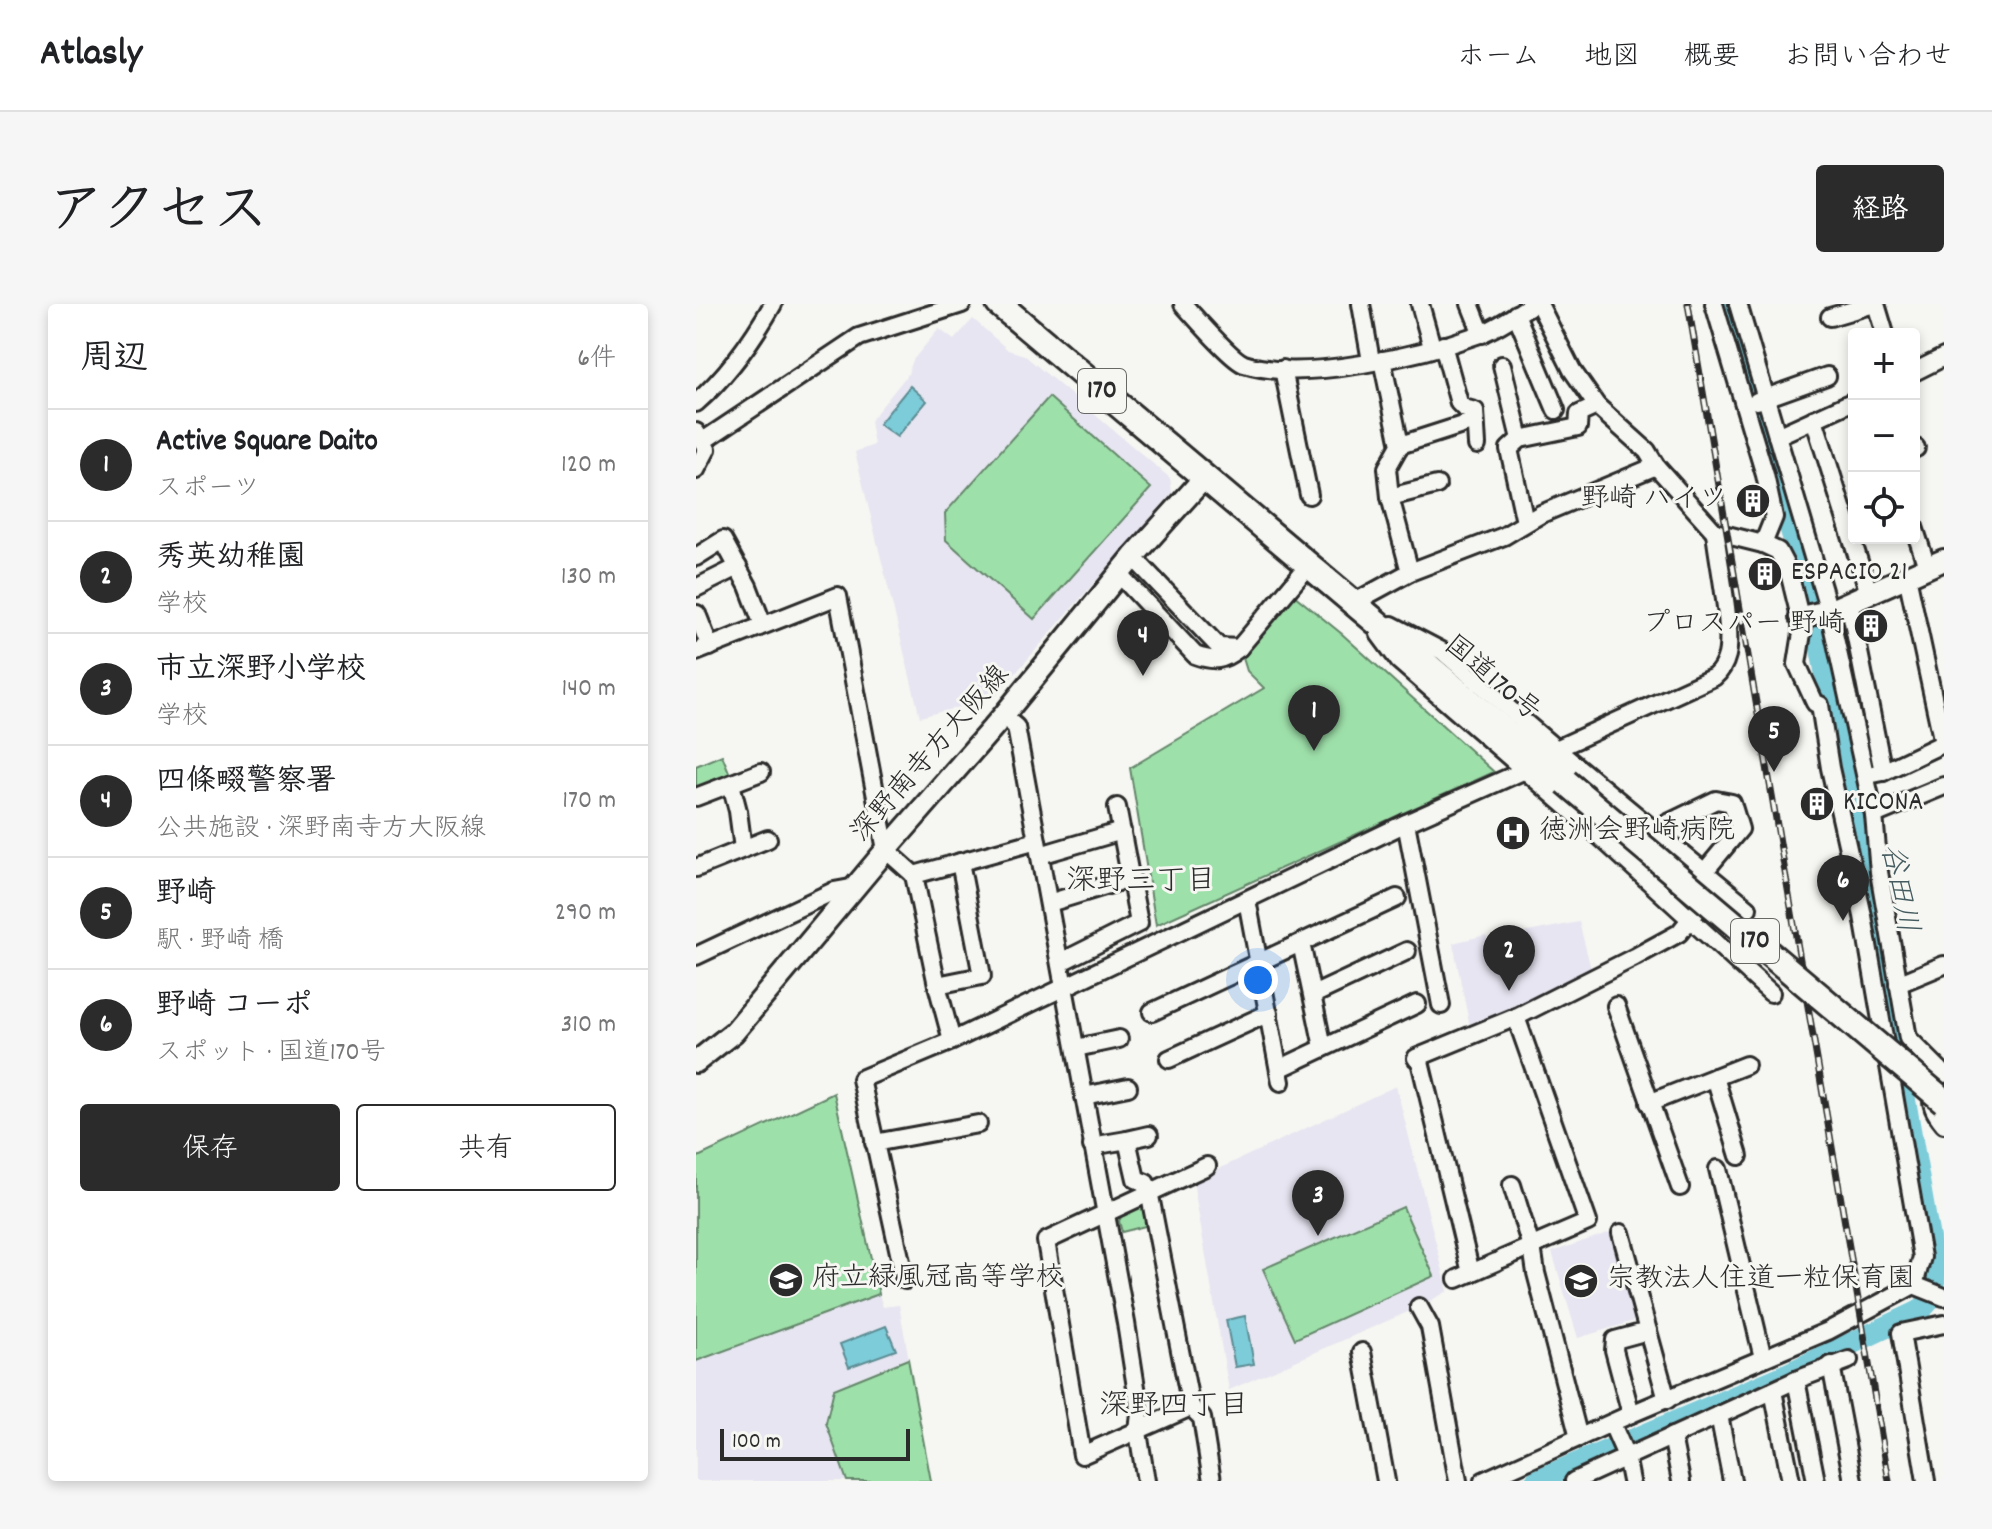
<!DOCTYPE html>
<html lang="ja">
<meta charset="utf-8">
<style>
body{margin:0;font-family:Dekko,"Klee One",sans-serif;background:#f6f6f6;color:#202124}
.controls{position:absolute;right:24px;top:24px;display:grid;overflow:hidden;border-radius:8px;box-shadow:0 4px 12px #0003}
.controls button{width:72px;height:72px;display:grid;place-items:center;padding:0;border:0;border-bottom:2px solid #e0e0e0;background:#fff;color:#202124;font:40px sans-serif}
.scale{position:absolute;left:24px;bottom:20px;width:190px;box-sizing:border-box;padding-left:8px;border:4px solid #2b2b2b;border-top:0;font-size:22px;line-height:28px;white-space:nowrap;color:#2b2b2b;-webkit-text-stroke:6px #f6f6f2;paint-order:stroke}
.you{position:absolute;left:562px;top:676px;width:28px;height:28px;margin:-20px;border:6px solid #fff;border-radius:50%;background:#1a73e8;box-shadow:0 0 0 12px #1a73e833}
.badge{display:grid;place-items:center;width:52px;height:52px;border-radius:50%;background:#2b2b2b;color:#fff;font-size:26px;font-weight:700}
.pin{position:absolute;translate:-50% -66px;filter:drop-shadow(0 2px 4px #0008)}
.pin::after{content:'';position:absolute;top:42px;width:28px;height:24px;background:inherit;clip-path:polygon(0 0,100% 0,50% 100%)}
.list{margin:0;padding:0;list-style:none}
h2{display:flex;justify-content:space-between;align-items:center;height:104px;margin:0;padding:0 32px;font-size:34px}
h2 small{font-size:26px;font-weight:400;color:#757577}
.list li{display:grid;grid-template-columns:52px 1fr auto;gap:24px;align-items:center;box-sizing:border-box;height:112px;padding:0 32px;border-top:2px solid #e0e0e0}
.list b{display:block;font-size:30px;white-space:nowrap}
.list p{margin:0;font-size:26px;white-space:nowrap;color:#757577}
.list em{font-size:26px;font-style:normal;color:#757577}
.actions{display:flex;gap:16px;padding:24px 32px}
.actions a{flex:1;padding:18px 0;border:2px solid #2b2b2b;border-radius:8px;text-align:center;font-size:28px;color:#2b2b2b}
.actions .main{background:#2b2b2b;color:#fff}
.icon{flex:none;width:44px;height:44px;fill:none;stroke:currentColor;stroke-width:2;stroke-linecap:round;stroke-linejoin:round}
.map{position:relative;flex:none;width:1248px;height:1177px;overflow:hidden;border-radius:8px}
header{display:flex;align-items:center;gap:48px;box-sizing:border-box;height:112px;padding:0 40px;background:#fff;border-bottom:2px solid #e0e0e0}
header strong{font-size:38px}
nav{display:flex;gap:44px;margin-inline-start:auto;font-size:28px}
.intro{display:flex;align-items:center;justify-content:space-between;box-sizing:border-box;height:192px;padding:0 48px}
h1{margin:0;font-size:56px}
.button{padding:20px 36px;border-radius:8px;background:#2b2b2b;color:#fff;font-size:28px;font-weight:700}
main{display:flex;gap:48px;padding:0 48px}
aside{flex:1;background:#fff;border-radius:8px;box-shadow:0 4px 12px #0003}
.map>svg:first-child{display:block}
.built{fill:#e6e5f1}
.green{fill:#9ee0aa;stroke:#64866a;stroke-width:2}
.water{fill:#7dccd9;stroke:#5c8c93;stroke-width:2}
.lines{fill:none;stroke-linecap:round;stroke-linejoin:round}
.river{stroke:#7dccd9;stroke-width:22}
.minor-casing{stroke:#2b2b2b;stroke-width:22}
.major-casing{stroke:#2b2b2b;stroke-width:26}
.highway-casing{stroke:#2b2b2b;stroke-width:30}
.minor{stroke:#f6f6f2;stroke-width:16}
.major{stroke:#f6f6f2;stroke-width:20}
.highway{stroke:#f6f6f2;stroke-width:24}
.rail-casing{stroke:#2b2b2b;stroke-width:7}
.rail{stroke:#f6f6f2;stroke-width:4;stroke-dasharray:12;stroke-linecap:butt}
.highway-bridge-casing{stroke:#2b2b2b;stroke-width:30;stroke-linecap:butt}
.highway-bridge{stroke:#f6f6f2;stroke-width:24}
.labels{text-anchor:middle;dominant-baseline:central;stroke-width:6;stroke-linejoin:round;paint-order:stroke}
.shield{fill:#f6f6f2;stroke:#686867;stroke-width:2}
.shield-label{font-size:26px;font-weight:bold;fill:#2b2b2b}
.poi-label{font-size:28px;fill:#2b2b2b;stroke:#f6f6f2;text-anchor:start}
.street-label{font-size:28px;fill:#2b2b2b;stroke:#f6f6f2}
.neighbourhood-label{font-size:30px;fill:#2b2b2b;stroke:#f6f6f2}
.water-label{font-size:30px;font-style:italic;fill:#445b5f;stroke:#f6f6f2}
</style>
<header>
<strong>Atlasly</strong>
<nav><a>ホーム</a><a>地図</a><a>概要</a><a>お問い合わせ</a></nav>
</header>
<div class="intro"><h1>アクセス</h1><a class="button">経路</a></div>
<main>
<aside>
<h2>周辺<small>6件</small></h2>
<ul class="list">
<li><span class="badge">1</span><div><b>Active Square Daito</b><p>スポーツ</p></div><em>120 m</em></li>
<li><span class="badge">2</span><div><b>秀英幼稚園</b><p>学校</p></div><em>130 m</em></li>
<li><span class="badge">3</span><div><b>市立深野小学校</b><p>学校</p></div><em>140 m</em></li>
<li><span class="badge">4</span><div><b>四條畷警察署</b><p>公共施設 · 深野南寺方大阪線</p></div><em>170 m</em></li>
<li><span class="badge">5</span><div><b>野崎</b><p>駅 · 野崎 橋</p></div><em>290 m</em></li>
<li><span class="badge">6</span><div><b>野崎 コーポ</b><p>スポット · 国道170号</p></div><em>310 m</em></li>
</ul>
<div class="actions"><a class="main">保存</a><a>共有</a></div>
</aside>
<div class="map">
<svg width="1248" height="1177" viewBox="0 0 1248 1177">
<rect width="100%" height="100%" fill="#f6f6f2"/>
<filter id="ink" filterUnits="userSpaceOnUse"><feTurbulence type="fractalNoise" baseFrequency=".0125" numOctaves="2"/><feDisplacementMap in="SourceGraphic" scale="16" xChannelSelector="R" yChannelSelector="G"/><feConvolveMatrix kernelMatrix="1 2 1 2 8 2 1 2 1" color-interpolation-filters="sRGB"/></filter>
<g filter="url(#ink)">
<g class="built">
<path d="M 277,15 L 312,46 L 328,51 L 474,174 L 476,189 L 298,394 L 224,413 L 159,148 L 178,141 L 174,117 L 212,70 L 217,56 L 243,25 L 258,36 Z"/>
<path d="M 883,618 L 896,669 L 774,723 L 757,639 L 790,631 L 794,645 L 828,637 L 827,629 Z"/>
<path d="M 700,782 L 752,987 L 723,1003 L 533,1086 L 497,877 Z"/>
<path d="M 138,789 L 184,994 L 187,1003 L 203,1001 L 235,1177 L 0,1177 L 0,854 Z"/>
<path d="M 918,927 L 944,1015 L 882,1034 L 856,948 Z"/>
</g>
<g class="green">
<path d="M 353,93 L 455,184 L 338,315 L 250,236 L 249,209 Z"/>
<path d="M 598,291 L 646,330 L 798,468 L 460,621 L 434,464 L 568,384 L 551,367 L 547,354 Z"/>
<path d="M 26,451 L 35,473 L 0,485 L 0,462 Z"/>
<path d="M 138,789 L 183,990 L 0,1057 L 0,854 Z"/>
<path d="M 443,900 L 449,904 L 453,921 L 426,928 L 423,917 L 427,909 Z"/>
<path d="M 707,903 L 738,972 L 599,1035 L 567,965 Z"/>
<path d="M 212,1055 L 235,1177 L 151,1177 L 130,1119 L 138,1085 Z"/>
</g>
<g class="water">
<path d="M 214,82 L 231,97 L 201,133 L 183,120 Z"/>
<path d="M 549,1012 L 558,1060 L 539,1063 L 530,1016 Z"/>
<path d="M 190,1022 L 200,1046 L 153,1063 L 144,1040 Z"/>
</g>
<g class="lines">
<path class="river" d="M 840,1177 L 1085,1073 L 1224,1007 L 1238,991 L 1239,969 L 1186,664 L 1116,298 L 1029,0"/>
<g class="minor-casing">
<g id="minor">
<path d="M 487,0 C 499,13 535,55 548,60 C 607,79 726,51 784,30 C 802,24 820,10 837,0"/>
<path d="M 665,0 L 675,57"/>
<path d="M 724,0 L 736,43"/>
<path d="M 774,0 L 786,30"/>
<path d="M 1018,0 L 1069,171 L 1078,213 L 1067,240"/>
<path d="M 1042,0 L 1133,307 L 1178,511 L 1183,568 L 1212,734 L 1248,770"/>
<path d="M 1180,0 L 1189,30"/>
<path d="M 820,10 L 860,106"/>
<path d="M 1134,13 L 1178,0"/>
<path d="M 747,41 L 763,99 L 768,104 L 779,107 L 781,141"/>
<path d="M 686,56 L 704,141 L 691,164 L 694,193 L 714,268"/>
<path d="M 806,61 L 824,135"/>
<path d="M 587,65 L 613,191"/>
<path d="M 1218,68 L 1248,53"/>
<path d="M 1061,97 L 1131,72"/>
<path d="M 0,99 C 32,71 56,37 77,0"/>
<path d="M 1118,115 L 1173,289"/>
<path d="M 0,128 L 11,145 L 0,166"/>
<path d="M 1081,132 L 1158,97"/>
<path d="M 7,137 L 163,33 L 266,0"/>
<path d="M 704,141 L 779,117"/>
<path d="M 1218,145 L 1220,144"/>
<path d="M 694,193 L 741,181"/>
<path d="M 829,218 L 813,145 L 824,135 L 882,123 L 883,110 L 901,102"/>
<path d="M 1218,223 L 1231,263"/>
<path d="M 0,253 L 27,236 L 52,282 L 67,321"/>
<path d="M 437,253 L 523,343 L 543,344"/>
<path d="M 423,270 L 499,351 C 518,358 527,357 543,344 L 612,262"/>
<path d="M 1211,272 L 1247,439"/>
<path d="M 0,284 L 42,263"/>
<path d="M 1153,298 L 1187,468"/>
<path d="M 657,299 L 714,268 L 808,232 L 845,210 L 960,162"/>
<path d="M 1,310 L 14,343"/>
<path d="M 696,321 L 746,347 L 860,445 L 1052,604"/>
<path d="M 683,330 L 703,357 L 878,509 L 1075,689"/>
<path d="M 0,348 L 142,292 L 190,546 L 218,571 L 341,537"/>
<path d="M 307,412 L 320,423 L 430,1019 L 444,1109 L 442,1128 L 450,1177"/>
<path d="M 860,445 L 1018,373 C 1024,368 1029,359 1031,351 C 1037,325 1022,258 1019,228"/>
<path d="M 1177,470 L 1187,468 L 1248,439"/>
<path d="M 35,480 L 42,507 L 47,545"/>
<path d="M 0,493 L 65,468"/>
<path d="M 1178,511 L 1248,482"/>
<path d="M 710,519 L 745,701"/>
<path d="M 958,526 L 1020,496 L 1036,499 L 1044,525 L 1009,567"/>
<path d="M 344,551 L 426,527"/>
<path d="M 0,564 L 72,535"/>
<path d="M 218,571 L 241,681 L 256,737"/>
<path d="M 551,596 L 585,778"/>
<path d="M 353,599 L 435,574"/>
<path d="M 605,639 L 627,743"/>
<path d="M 0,652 L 138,587 L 160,583"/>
<path d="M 365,658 L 443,619 L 421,503"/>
<path d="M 1202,680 L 1248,661"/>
<path d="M 241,681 L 286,672 L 264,558"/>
<path d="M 617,691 L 711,647"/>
<path d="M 920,702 L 984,883"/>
<path d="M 456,708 L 701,594"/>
<path d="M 380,744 L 423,735"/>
<path d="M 723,753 L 775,969"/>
<path d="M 720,754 L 820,713 L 939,653 L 983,629 L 1000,608"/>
<path d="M 473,755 L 573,709"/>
<path d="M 583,765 L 721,700"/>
<path d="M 1019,773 L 1043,852"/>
<path d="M 1237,786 C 1233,800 1239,809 1248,820"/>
<path d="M 388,792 L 432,783"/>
<path d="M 953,799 L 1050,761"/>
<path d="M 431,836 L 453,831"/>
<path d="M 178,839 L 282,820"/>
<path d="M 396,842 L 431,836 L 440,875 L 450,879 L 453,887 L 495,1103 L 506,1114 L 516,1177"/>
<path d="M 1022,865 L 1067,1054"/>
<path d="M 816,881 L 837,949 L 840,969 L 883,1134"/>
<path d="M 925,929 L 971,1096"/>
<path d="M 806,955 L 892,918 L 820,713"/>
<path d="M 761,975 L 800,958"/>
<path d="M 209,976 L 165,775 L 256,737 L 710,519 L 827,467"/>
<path d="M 1218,981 L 1248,993"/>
<path d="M 723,1003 L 734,1023 L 762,1177"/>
<path d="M 666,1048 L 690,1177"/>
<path d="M 1135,1061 L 1157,1177"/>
<path d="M 1100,1076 L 1120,1177"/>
<path d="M 1077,1087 L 1095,1177"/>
<path d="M 495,1103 L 386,1151 L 350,937 L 511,862"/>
<path d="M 935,1110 L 918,1046 L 919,1036 L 952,1027"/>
<path d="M 1023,1111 L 1036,1177"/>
<path d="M 916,1120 L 930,1152 L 935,1177"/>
<path d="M 976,1132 L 985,1177"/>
<path d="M 787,1177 L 935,1110 L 1132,1027 L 1218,981 L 1226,953 L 1167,612 L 1134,464 L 1124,401 L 1119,399 L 1101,360 L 1106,329 L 1104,313 L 1093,268 L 1082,247 L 1067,240 L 1019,228 L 960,162 L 951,147 L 901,102 L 876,66 L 843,0"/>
<path d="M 878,1177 L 1100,1076 L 1153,1056"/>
<path d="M 1230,1177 L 1205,1029 L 1248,1020"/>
</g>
</g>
<g class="major-casing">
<g id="major">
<path d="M 1104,313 L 1133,307 L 1248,256"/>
<path d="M 0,758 L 38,728 L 190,546 L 307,412 L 437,253 L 508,174"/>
</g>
</g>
<g class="highway-casing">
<path id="highway" d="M 303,0 L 870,478"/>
</g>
<use href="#minor" class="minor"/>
<use href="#major" class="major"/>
<use href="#highway" class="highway"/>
<g class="rail-casing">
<path id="rail" d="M 992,0 L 1193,1177"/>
</g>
<use href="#rail" class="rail"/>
<g class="highway-bridge-casing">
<path id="highway-bridge" d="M 870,478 L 1248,797"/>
</g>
<use href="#highway-bridge" class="highway-bridge"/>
</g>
</g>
<defs>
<g id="building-disc" transform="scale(1.8)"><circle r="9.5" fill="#2b2b2b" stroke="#f6f6f2"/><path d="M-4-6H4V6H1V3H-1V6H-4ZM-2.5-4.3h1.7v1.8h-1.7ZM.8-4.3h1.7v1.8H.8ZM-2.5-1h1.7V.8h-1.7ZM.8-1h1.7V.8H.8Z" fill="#fff"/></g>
<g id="hospital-disc" transform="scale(1.8)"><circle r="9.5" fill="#2b2b2b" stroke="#f6f6f2"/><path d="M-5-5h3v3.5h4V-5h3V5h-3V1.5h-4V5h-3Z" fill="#fff"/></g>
<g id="school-disc" transform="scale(1.8)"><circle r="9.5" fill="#2b2b2b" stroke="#f6f6f2"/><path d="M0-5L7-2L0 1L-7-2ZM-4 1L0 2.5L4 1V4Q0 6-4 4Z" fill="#fff"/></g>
</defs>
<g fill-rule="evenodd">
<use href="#building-disc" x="1057" y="197"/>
<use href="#building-disc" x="1069" y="270"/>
<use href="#building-disc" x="1175" y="322"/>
<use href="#building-disc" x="1121" y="500"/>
<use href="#hospital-disc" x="817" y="529"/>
<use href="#school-disc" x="90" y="976"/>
<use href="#school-disc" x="885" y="977"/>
</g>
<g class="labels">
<g class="shield">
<rect x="382" y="65" width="48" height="44" rx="6"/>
<rect x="1035" y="615" width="48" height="44" rx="6"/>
</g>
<g class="shield-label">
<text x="406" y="87">170</text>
<text x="1059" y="637">170</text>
</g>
<g class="poi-label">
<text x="1031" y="197" text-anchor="end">野崎 ハイツ</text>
<text x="1095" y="270">ESPACIO 21</text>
<text x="1149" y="322" text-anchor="end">プロスパー 野崎</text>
<text x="1147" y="500">KICONA</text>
<text x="843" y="529">徳洲会野崎病院</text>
<text x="116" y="976">府立緑風冠高等学校</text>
<text x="911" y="977">宗教法人住道一粒保育園</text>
</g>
<g class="street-label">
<text transform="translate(795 376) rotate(40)">国道170号</text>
<text transform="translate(236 451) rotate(-49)">深野南寺方大阪線</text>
</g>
<g class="neighbourhood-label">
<text x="445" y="579">深野三丁目</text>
<text x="478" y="1104">深野四丁目</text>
</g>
<g class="water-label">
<text transform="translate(1201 585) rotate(79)">谷田川</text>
</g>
</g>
</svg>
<div class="controls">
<button>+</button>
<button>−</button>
<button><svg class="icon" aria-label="locate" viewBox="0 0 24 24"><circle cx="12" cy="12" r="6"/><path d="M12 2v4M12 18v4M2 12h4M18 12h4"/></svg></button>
</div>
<div class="scale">100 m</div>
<div class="you"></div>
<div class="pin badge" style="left:618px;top:447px">1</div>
<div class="pin badge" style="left:813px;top:687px">2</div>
<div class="pin badge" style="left:622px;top:932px">3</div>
<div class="pin badge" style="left:447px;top:372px">4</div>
<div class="pin badge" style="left:1078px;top:468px">5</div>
<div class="pin badge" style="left:1147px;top:617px">6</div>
</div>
</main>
